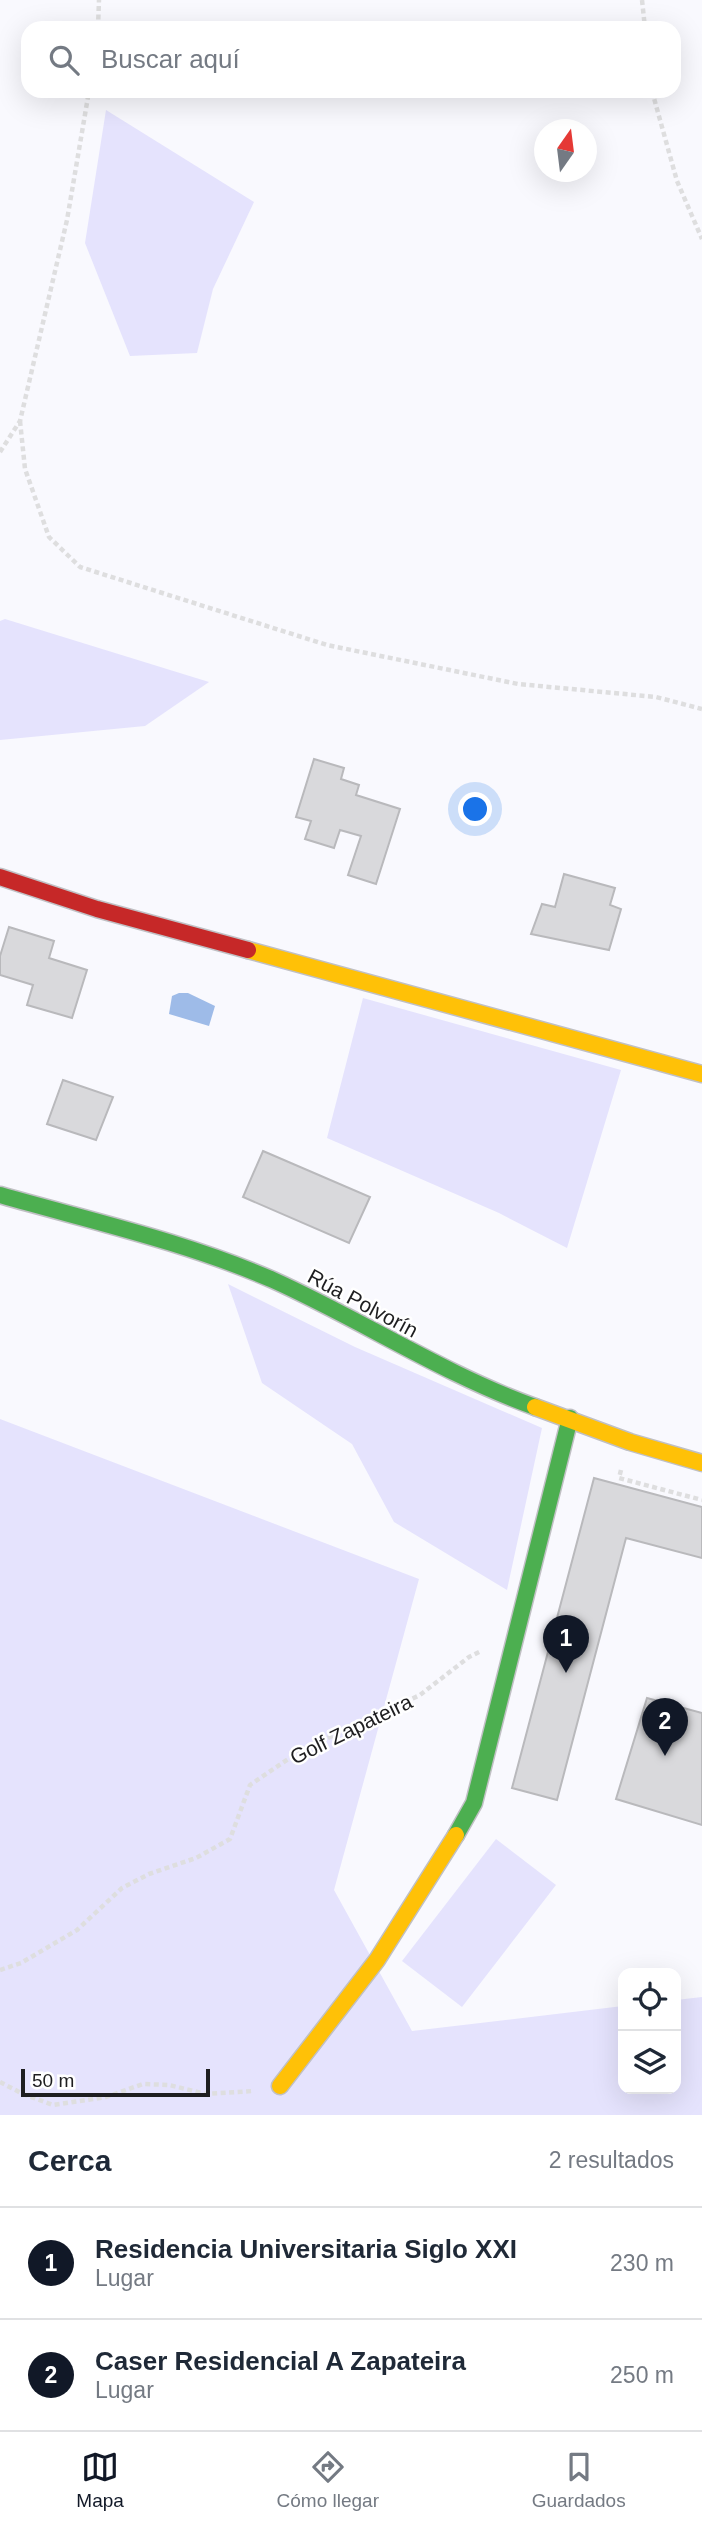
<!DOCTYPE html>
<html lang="es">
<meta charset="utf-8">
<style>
body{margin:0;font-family:Helvetica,sans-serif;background:#f6f6f7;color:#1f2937}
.controls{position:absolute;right:21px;bottom:21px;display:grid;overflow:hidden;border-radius:14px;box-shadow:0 7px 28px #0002}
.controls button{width:63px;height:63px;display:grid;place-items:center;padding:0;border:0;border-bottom:2px solid #e0e1e3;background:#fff;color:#1f2937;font:35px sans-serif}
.compass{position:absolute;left:534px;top:119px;width:63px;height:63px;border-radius:50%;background:#fff;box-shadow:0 7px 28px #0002;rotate:14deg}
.scale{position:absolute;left:21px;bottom:18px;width:189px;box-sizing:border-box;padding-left:7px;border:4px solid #1e1e20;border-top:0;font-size:19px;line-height:24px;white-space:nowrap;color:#1e1e20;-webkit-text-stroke:5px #fff;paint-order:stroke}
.you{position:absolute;left:476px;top:810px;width:24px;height:24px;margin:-18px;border:5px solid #fff;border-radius:50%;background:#1a73e8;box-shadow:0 0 0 10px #1a73e833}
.badge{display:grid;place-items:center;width:46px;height:46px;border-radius:50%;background:#111827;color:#fff;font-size:23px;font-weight:700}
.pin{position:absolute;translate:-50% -58px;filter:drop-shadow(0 2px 4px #0008)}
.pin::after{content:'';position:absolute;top:37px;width:24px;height:21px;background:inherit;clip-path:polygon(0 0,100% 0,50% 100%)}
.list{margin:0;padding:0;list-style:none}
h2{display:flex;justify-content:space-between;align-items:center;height:91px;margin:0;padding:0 28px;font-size:30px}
h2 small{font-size:23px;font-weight:400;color:#747a83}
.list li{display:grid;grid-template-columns:46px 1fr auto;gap:21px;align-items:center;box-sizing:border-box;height:112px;padding:0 28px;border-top:2px solid #e0e1e3}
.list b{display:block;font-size:26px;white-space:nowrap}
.list p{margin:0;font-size:23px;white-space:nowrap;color:#747a83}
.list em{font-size:23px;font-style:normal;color:#747a83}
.icon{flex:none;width:38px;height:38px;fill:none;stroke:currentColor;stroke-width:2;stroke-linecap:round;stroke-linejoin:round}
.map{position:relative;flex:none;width:702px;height:2115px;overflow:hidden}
.search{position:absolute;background:#fff;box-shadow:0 7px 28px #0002;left:21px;right:21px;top:21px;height:77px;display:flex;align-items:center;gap:18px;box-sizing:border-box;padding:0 24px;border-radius:21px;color:#747a83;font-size:26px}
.sheet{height:315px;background:#fff}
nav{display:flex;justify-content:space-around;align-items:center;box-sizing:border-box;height:98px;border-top:2px solid #e0e1e3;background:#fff;font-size:19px;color:#747a83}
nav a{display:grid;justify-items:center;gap:4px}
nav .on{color:#111827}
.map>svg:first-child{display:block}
.green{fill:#e5e3fd}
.water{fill:#9ebbe8}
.building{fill:#d9d9dc;stroke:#b9b9bc;stroke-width:2}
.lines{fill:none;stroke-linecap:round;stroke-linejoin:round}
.fast-casing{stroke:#c0c0c4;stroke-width:19}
.slow-casing{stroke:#c0c0c4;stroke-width:19}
.jam-casing{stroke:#c0c0c4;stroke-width:19}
.path{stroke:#dededf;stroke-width:4.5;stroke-dasharray:5 3.5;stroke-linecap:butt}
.fast{stroke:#4caf50;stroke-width:16}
.slow{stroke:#ffc107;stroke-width:16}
.jam{stroke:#c62828;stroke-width:16}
.labels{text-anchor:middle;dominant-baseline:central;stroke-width:5;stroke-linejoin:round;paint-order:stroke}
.street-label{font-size:21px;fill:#1e1e20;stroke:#fff}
</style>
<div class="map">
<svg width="702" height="2115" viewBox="0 0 702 2115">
<rect width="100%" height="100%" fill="#f9f9fe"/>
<g class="green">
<path d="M 106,110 L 254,202 L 213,289 L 197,353 L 130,356 L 85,243 Z"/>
<path d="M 5,619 L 209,682 L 145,726 L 0,740 L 0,621 Z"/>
<path d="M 363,998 L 621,1070 L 567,1248 L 499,1213 L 327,1138 Z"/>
<path d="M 228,1284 L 355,1347 L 542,1428 L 507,1590 L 394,1522 L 352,1444 L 262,1383 Z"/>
<path d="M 0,1419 L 419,1579 L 334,1890 L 412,2031 L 623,2006 L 623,2089 L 676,2089 L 676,2000 L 702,1997 L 702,2115 L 0,2115 Z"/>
<path d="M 496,1839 L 556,1885 L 462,2007 L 402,1961 Z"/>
</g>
<path class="water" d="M 179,993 L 188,993 L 215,1006 L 209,1026 L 169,1014 L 172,996 Z"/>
<g class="building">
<path d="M 314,759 L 344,768 L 341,779 L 359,785 L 356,795 L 400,809 L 376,884 L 348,875 L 361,836 L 340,830 L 334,848 L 305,839 L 311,821 L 296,817 Z"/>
<path d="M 564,874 L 615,888 L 610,905 L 621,909 L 609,950 L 531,934 L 542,904 L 555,907 Z"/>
<path d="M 9,927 L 54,941 L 49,958 L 87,970 L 72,1018 L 27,1005 L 33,985 L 0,975 L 0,956 Z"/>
<path d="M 63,1080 L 113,1097 L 96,1140 L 47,1124 Z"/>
<path d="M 263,1151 L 370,1197 L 349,1243 L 243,1197 Z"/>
<path d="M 594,1478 L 702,1507 L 702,1558 L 626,1538 L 557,1800 L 512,1788 Z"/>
<path d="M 647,1698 L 702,1713 L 702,1825 L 616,1799 Z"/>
</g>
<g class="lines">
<g class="fast-casing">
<g id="fast">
<path d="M 0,1195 C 91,1221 186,1242 273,1280 C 362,1320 443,1374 535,1407"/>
<path d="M 456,1835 L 474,1803 L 570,1418"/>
</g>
</g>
<g class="slow-casing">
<g id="slow">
<path d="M 248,950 L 702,1074"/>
<path d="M 535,1407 L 630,1442 L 702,1463"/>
<path d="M 280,2086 L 377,1960 L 456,1835"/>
</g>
</g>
<g class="jam-casing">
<path id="jam" d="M 0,877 L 97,909 L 248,950"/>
</g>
<g class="path">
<path d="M 642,0 L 645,28"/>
<path d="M 98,28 L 99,0"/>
<path d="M 652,91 L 677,181 L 702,239"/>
<path d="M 20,421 L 25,469 L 49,537 L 80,567 L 327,645 L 518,684 L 656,697 L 702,709"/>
<path d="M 0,452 L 20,421 L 67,220 L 89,91"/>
<path d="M 621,1470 L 619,1478 L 702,1500"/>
<path d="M 0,1970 L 21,1963 L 77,1930 L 122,1888 L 149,1874 L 196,1858 L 230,1839 L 250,1785 L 300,1751 L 420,1695 L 469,1657 L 481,1651"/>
<path d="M 0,2082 L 23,2094 L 53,2105 L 106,2097 L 143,2084 L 169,2085 L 206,2094 L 253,2091"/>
</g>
<use href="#fast" class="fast"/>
<use href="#slow" class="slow"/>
<use href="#jam" class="jam"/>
</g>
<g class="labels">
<g class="street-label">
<text transform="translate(363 1303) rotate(28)">Rúa Polvorín</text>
<text transform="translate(351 1729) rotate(-26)">Golf Zapateira</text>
</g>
</g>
</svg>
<div class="controls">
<button><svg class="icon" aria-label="locate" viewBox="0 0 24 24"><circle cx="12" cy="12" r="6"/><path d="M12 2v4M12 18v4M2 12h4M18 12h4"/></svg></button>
<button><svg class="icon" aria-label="layers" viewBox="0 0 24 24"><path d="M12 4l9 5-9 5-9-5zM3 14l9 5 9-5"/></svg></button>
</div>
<svg class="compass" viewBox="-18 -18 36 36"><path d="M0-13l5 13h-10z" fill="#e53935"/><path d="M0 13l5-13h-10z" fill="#747a83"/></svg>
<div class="scale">50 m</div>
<div class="you"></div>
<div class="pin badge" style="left:566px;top:1673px">1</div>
<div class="pin badge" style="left:665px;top:1756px">2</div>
<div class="search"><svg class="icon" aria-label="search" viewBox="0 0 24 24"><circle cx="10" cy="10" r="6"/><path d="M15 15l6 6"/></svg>Buscar aquí</div>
</div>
<section class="sheet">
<h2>Cerca<small>2 resultados</small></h2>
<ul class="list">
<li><span class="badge">1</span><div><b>Residencia Universitaria Siglo XXI</b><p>Lugar</p></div><em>230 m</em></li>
<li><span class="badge">2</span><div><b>Caser Residencial A Zapateira</b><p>Lugar</p></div><em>250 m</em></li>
</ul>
</section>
<nav>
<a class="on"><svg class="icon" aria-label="map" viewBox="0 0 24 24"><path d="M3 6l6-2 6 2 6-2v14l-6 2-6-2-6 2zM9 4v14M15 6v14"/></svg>Mapa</a>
<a><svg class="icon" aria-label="directions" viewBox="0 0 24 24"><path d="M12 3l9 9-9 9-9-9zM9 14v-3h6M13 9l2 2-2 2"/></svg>Cómo llegar</a>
<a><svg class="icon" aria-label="saved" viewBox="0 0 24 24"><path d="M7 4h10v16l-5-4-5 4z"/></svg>Guardados</a>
</nav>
